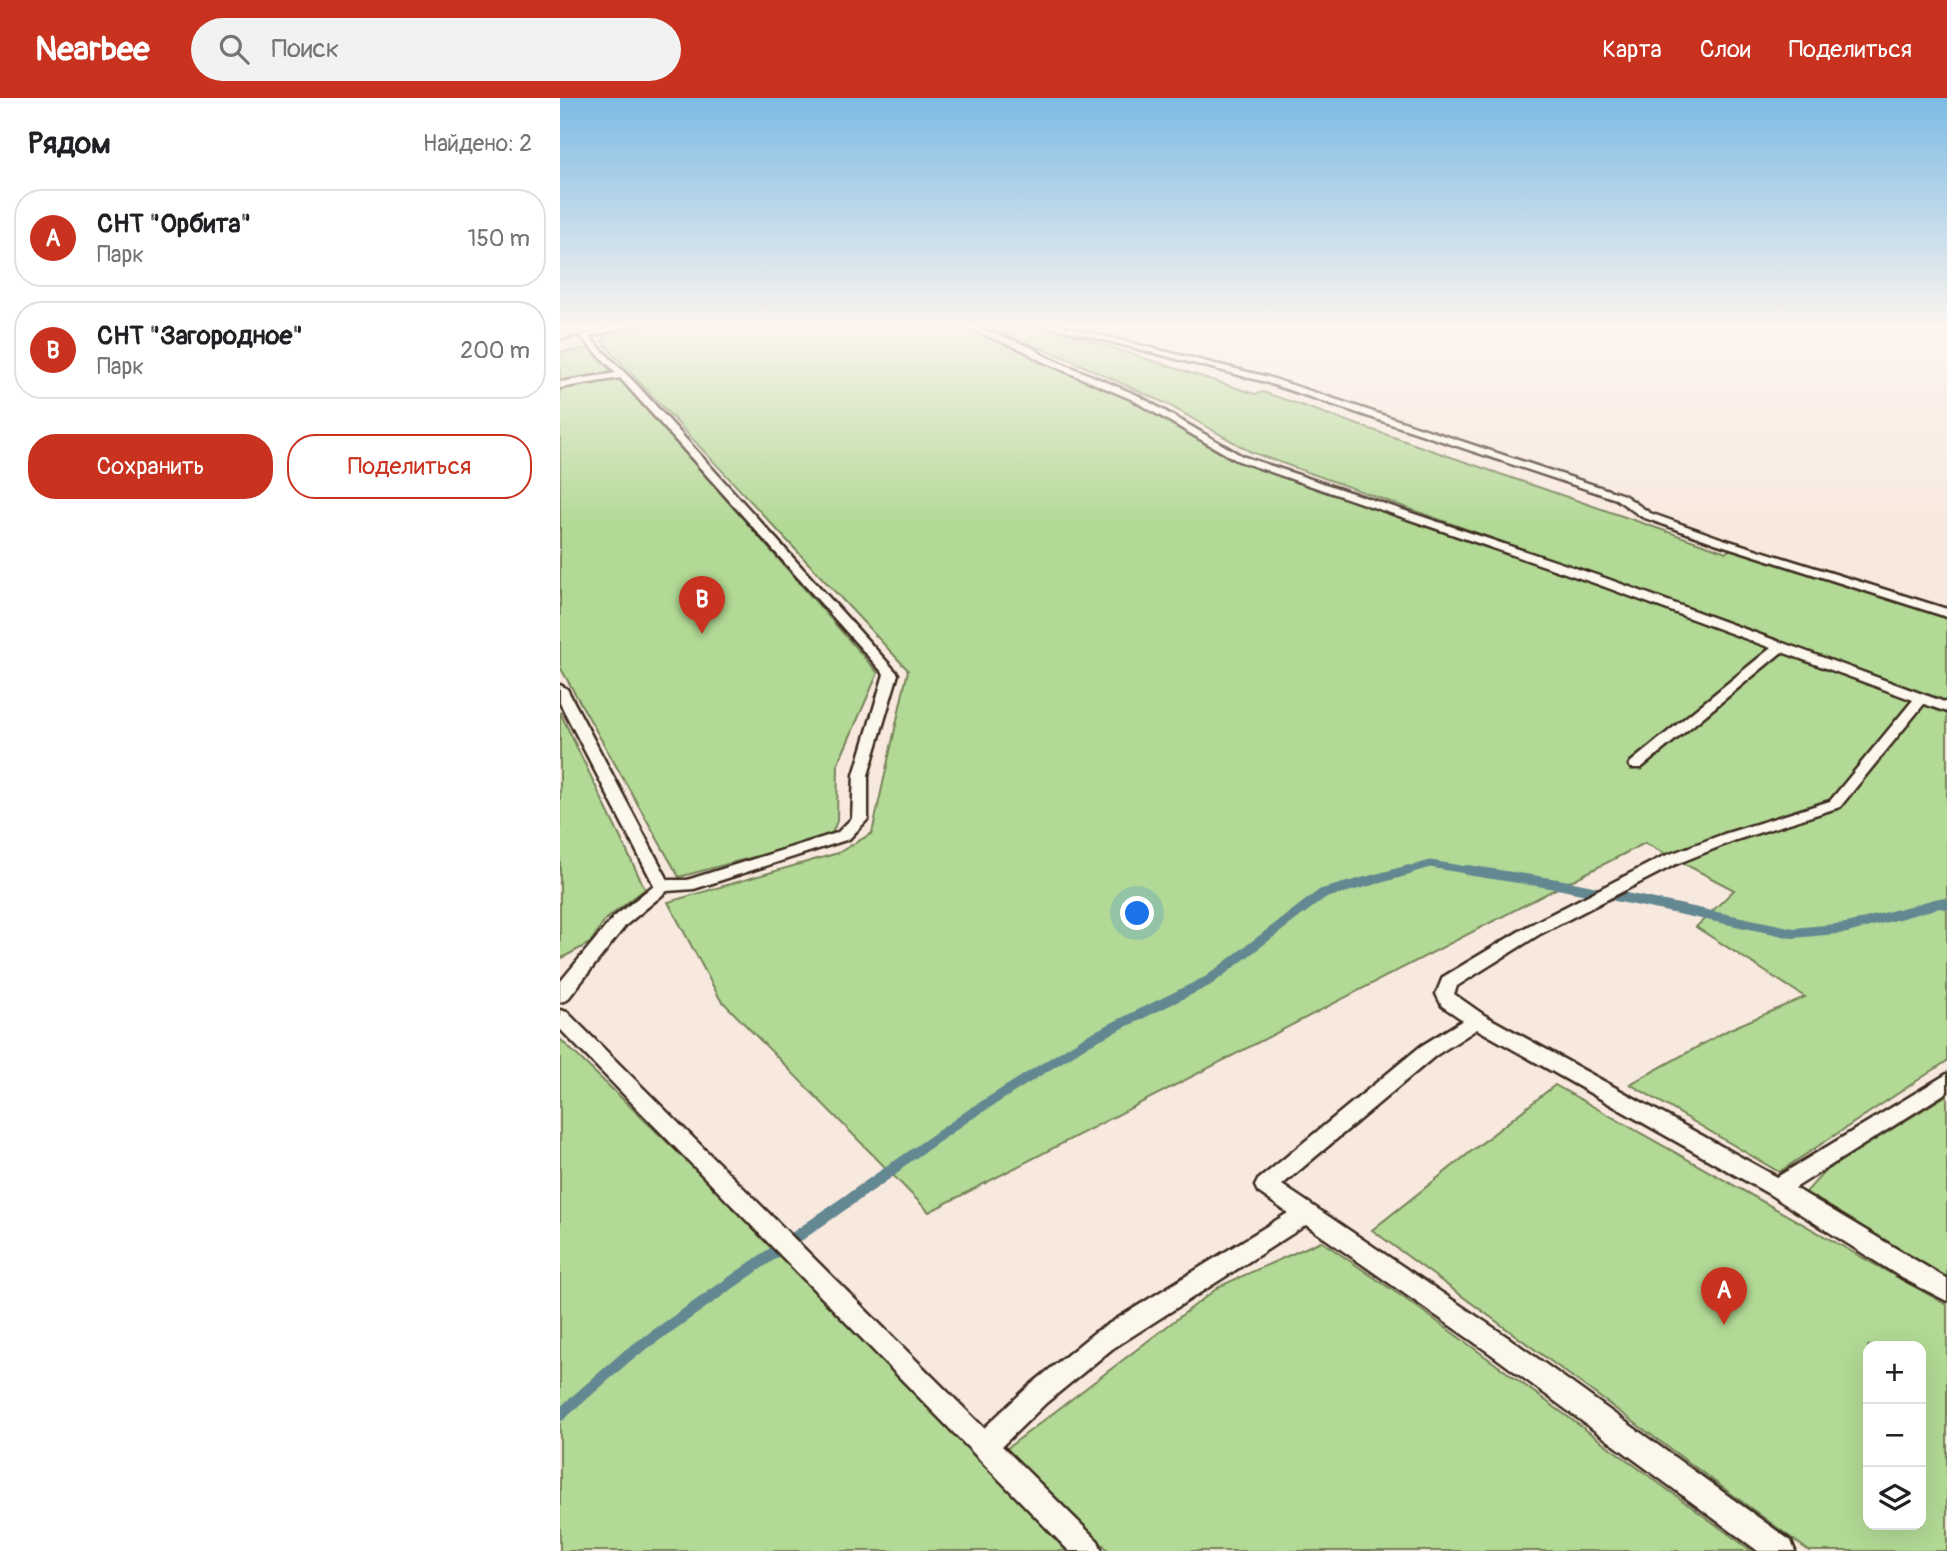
<!DOCTYPE html>
<html lang="ru">
<meta charset="utf-8">
<style>
body{margin:0;font-family:Pangolin,sans-serif;background:#f2f2f2;color:#202124}
.controls{position:absolute;right:21px;bottom:21px;display:grid;overflow:hidden;border-radius:14px;box-shadow:0 7px 28px #0002}
.controls button{width:63px;height:63px;display:grid;place-items:center;padding:0;border:0;border-bottom:2px solid #e0e0e0;background:#fff;color:#202124;font:35px sans-serif}
.you{position:absolute;left:578px;top:816px;width:24px;height:24px;margin:-18px;border:5px solid #fff;border-radius:50%;background:#1a73e8;box-shadow:0 0 0 10px #1a73e833}
.badge{display:grid;place-items:center;width:46px;height:46px;border-radius:50%;background:#c8321e;color:#fff;font-size:23px;font-weight:700}
.pin{position:absolute;translate:-50% -58px;filter:drop-shadow(0 2px 4px #0008)}
.pin::after{content:'';position:absolute;top:37px;width:24px;height:21px;background:inherit;clip-path:polygon(0 0,100% 0,50% 100%)}
.list{margin:0;padding:0;list-style:none}
h2{display:flex;justify-content:space-between;align-items:center;height:91px;margin:0;padding:0 28px;font-size:30px}
h2 small{font-size:23px;font-weight:400;color:#757577}
.list li{display:grid;grid-template-columns:46px 1fr auto;gap:21px;align-items:center;box-sizing:border-box;height:98px;margin:0 14px 14px;padding:0 14px;border:2px solid #e0e0e0;border-radius:28px}
.list b{display:block;font-size:26px;white-space:nowrap}
.list p{margin:0;font-size:23px;white-space:nowrap;color:#757577}
.list em{font-size:23px;font-style:normal;color:#757577}
.actions{display:flex;gap:14px;padding:21px 28px}
.actions a{flex:1;padding:16px 0;border:2px solid #c8321e;border-radius:28px;text-align:center;font-size:24px;color:#c8321e}
.actions .main{background:#c8321e;color:#fff}
.icon{flex:none;width:38px;height:38px;fill:none;stroke:currentColor;stroke-width:2;stroke-linecap:round;stroke-linejoin:round}
.map{position:relative;flex:none;width:1387px;height:1453px;overflow:hidden}
header{display:flex;align-items:center;gap:42px;box-sizing:border-box;height:98px;padding:0 35px;background:#c8321e;color:#fff}
header strong{font-size:33px}
nav{display:flex;gap:38px;margin-inline-start:auto;font-size:24px}
.search{width:490px;height:63px;background:#f2f2f2;display:flex;align-items:center;gap:18px;box-sizing:border-box;padding:0 24px;border-radius:38px;color:#757577;font-size:26px}
main{display:flex}
aside{flex:1;background:#fff}
.map>svg:first-child{display:block}
.green{fill:#b2d995;stroke:#76825a;stroke-width:2;fill-rule:evenodd}
.lines{fill:none;stroke-linecap:round;stroke-linejoin:round}
.stream-far2{stroke:#638891;stroke-width:7}
.stream-far1{stroke:#638891;stroke-width:10}
.stream{stroke:#638891;stroke-width:12}
.service-casing{stroke:#3b2a1e;stroke-width:5}
.secondary-casing{stroke:#3b2a1e;stroke-width:6}
.service{fill:#fbf7ec;fill-rule:evenodd}
.secondary{fill:#fbf7ec;fill-rule:evenodd}
</style>
<header>
<strong>Nearbee</strong>
<div class="search"><svg class="icon" aria-label="search" viewBox="0 0 24 24"><circle cx="10" cy="10" r="6"/><path d="M15 15l6 6"/></svg>Поиск</div>
<nav><a>Карта</a><a>Слои</a><a>Поделиться</a></nav>
</header>
<main>
<aside>
<h2>Рядом<small>Найдено: 2</small></h2>
<ul class="list">
<li><span class="badge">A</span><div><b>CНТ &quot;Орбита&quot;</b><p>Парк</p></div><em>150 m</em></li>
<li><span class="badge">B</span><div><b>СНТ &quot;Загородное&quot;</b><p>Парк</p></div><em>200 m</em></li>
</ul>
<div class="actions"><a class="main">Сохранить</a><a>Поделиться</a></div>
</aside>
<div class="map">
<svg width="1387" height="1453" viewBox="0 0 1387 1453">
<rect width="100%" height="100%" fill="#f8e9de"/>
<filter id="ink" filterUnits="userSpaceOnUse"><feTurbulence type="fractalNoise" baseFrequency=".0143" numOctaves="2"/><feDisplacementMap in="SourceGraphic" scale="14" xChannelSelector="R" yChannelSelector="G"/><feConvolveMatrix kernelMatrix="1 2 1 2 8 2 1 2 1" color-interpolation-filters="sRGB"/></filter>
<g filter="url(#ink)">
<g class="green">
<path d="M 86,227 L 410,227 L 541,283 L 677,359 L 855,418 L 1387,614 L 1387,963 L 1219,1074 L 1070,986 L 1170,931 L 1245,899 L 1136,829 L 1174,792 L 1085,745 L 369,1114 L 160,901 L 108,804 L 278,755 L 312,735 L 348,572 L 42,244 L 48,235 Z"/>
<path d="M 419,227 L 482,227 L 695,296 L 703,294 L 1166,454 L 1174,450 L 1387,515 L 1387,603 L 691,354 L 605,305 L 506,260 Z"/>
<path d="M 32,250 L 53,275 L 0,284 L 0,254 Z"/>
<path d="M 59,279 L 318,575 L 278,666 L 277,723 L 271,738 L 119,779 L 0,569 L 0,289 Z"/>
<path d="M 0,614 L 85,791 L 45,822 L 30,845 L 0,861 Z"/>
<path d="M 0,941 L 154,1089 L 509,1453 L 0,1453 Z"/>
<path d="M 995,987 L 1387,1207 L 1387,1453 L 1249,1453 L 812,1132 ZM 1361,1248 L 1361,1427 L 1308,1427 L 1308,1248 Z"/>
<path d="M 1387,997 L 1387,1182 L 1254,1106 L 1246,1094 L 1265,1073 Z"/>
<path d="M 761,1143 L 860,1211 L 1192,1453 L 549,1453 L 446,1351 L 660,1188 Z"/>
</g>
<g class="lines">
<path class="stream-far2" d="M 843,774 L 870,766 L 918,774"/>
<g class="stream-far1">
<path d="M 907,772 L 1003,787 L 1233,835 L 1287,830 L 1379,805 L 1387,806"/>
<path d="M 333,1070 L 409,1017 L 528,942 L 648,883 L 762,796 L 849,772"/>
</g>
<path class="stream" d="M 0,1317 L 68,1257 L 336,1069"/>
<g class="service-casing">
<g id="service">
<path d="M 61,227 L 73,227 L 29,239 L 77,287 L 338,576 L 308,677 L 308,721 L 289,741 L 134,791 L 107,793 L 66,827 L 7,902 L 0,904 L 0,884 L 54,819 L 94,787 L 0,605 L 0,587 L 7,591 L 108,782 L 127,782 L 277,735 L 292,720 L 294,677 L 324,576 L 60,280 L 0,290 L 0,284 L 56,275 L 20,238 Z"/>
<path d="M 400,227 L 410,227 L 471,249 L 485,258 L 577,297 L 682,358 L 1045,480 L 1387,605 L 1387,614 L 1364,606 L 1280,709 L 1176,742 L 1114,767 L 980,836 L 897,888 L 894,896 L 924,917 L 1217,1079 L 1387,976 L 1387,994 L 1235,1090 L 1387,1181 L 1387,1203 L 1342,1180 L 1209,1096 L 917,931 L 875,958 L 722,1087 L 949,1240 L 1231,1443 L 1235,1453 L 1198,1453 L 931,1256 L 746,1127 L 552,1251 L 486,1305 L 442,1348 L 538,1443 L 542,1453 L 509,1453 L 0,931 L 0,912 L 7,914 L 424,1330 L 468,1289 L 534,1235 L 728,1115 L 698,1094 L 695,1088 L 698,1082 L 861,948 L 903,922 L 882,908 L 876,896 L 883,879 L 968,828 L 1102,759 L 1164,736 L 1270,703 L 1353,602 L 1222,554 L 1081,670 L 1071,670 L 1069,667 L 1071,664 L 1211,550 L 1037,486 L 676,362 L 571,301 L 479,262 L 465,253 Z"/>
<path d="M 486,227 L 498,227 L 708,279 L 1064,397 L 1090,415 L 1163,441 L 1387,511 L 1387,519 L 1155,445 L 1082,419 L 1056,401 L 702,283 Z"/>
</g>
</g>
<g class="secondary-casing">
<path id="secondary" d="M 12,227 L 45,227 L 43,231 L 0,241 L 0,229 Z"/>
</g>
<use href="#service" class="service"/>
<use href="#secondary" class="secondary"/>
</g>
</g>
<linearGradient id="sky" x2="0" y2="1"><stop stop-color="#7dbbe4"/><stop offset="0.53" stop-color="#fcf5f0"/><stop offset="1" stop-color="#fcf5f0" stop-opacity="0"/></linearGradient>
<rect width="1387" height="430" fill="url(#sky)"/>
</svg>
<div class="controls">
<button>+</button>
<button>−</button>
<button><svg class="icon" aria-label="layers" viewBox="0 0 24 24"><path d="M12 4l9 5-9 5-9-5zM3 14l9 5 9-5"/></svg></button>
</div>
<div class="you"></div>
<div class="pin badge" style="left:1164px;top:1227px">A</div>
<div class="pin badge" style="left:142px;top:536px">B</div>
</div>
</main>
